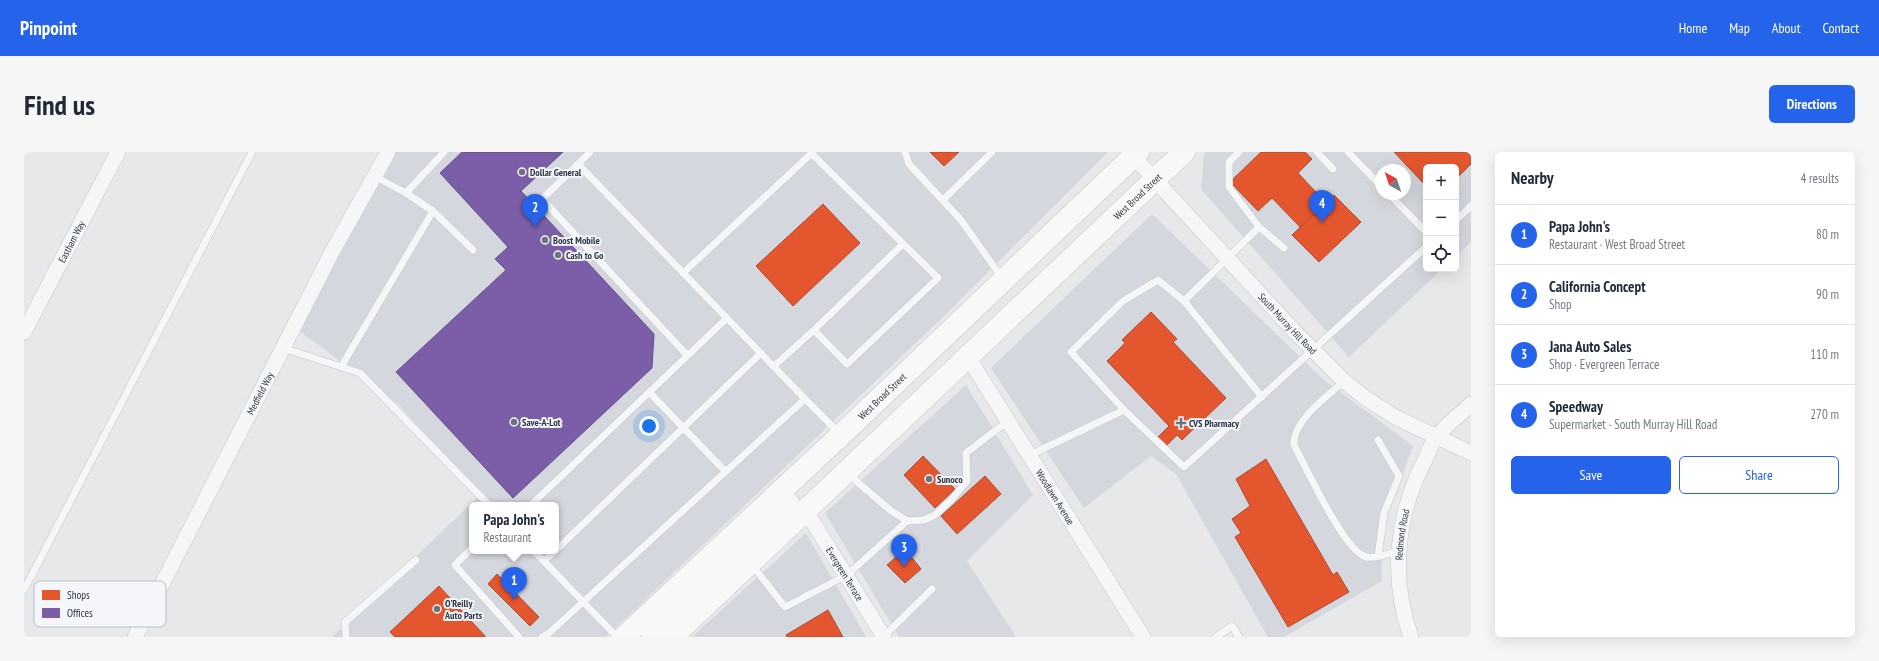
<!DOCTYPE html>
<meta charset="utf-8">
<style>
body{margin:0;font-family:"PT Sans Narrow",sans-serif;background:#f6f6f7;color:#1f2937}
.controls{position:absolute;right:12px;top:12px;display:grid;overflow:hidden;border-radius:6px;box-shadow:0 4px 16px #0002}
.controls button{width:36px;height:36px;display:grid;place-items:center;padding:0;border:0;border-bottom:1px solid #e0e1e3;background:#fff;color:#1f2937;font:20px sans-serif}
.compass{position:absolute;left:1351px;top:12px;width:36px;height:36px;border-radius:50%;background:#fff;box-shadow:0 4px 16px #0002;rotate:320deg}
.you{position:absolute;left:625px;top:274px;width:14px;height:14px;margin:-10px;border:3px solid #fff;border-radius:50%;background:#1a73e8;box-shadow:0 0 0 6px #1a73e833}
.badge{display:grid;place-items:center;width:26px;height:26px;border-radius:50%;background:#2563eb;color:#fff;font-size:13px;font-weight:700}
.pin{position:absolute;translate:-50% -33px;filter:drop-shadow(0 1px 2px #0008)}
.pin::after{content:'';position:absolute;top:21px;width:14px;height:12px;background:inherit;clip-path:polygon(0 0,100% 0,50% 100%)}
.popup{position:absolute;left:445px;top:350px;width:90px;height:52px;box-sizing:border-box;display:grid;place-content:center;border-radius:6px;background:#fff;filter:drop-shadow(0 1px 3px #0005);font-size:13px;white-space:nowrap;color:#747a83}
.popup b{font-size:15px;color:#1f2937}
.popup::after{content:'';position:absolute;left:50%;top:100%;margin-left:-8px;border:8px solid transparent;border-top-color:#fff}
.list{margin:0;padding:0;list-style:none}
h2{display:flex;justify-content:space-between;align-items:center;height:52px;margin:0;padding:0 16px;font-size:17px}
h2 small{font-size:13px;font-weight:400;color:#747a83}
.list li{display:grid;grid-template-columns:26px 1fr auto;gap:12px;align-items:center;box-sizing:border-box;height:60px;padding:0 16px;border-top:1px solid #e0e1e3}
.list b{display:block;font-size:15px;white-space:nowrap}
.list p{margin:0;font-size:13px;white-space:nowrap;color:#747a83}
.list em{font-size:13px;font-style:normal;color:#747a83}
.actions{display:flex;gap:8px;padding:12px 16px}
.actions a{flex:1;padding:9px 0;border:1px solid #2563eb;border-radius:6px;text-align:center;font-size:14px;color:#2563eb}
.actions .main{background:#2563eb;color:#fff}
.icon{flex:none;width:22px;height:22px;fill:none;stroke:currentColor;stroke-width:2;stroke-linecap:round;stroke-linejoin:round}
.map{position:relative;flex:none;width:1447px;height:485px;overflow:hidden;border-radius:6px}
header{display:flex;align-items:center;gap:24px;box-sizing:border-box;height:56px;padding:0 20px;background:#2563eb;color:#fff}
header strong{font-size:19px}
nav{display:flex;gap:22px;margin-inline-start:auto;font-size:14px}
.intro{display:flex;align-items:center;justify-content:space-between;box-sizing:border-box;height:96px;padding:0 24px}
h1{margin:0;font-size:28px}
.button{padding:10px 18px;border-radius:6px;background:#2563eb;color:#fff;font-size:14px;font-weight:700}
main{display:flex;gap:24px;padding:0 24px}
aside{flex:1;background:#fff;border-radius:6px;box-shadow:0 4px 16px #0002}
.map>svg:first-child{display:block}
.built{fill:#d4d7dd;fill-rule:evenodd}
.shops{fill:#e4572e;stroke:#ac4c35}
.offices{fill:#7b5ea7;stroke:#63518a}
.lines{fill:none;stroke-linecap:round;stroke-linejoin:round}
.lane-casing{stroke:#c4c6c8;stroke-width:8}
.street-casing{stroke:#c4c6c8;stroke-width:16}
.primary-casing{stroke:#c2c5c8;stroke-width:23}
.lane{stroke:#f5f6f7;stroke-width:7}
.street{stroke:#f5f6f7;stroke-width:15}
.primary{stroke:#f8f8f8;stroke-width:22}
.poi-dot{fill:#6c737f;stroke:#f4f6f9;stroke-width:1.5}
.labels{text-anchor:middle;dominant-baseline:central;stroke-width:4;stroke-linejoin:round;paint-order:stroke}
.poi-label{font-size:10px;font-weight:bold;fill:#2b3445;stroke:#f4f6f9;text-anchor:start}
.street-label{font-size:10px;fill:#2b3445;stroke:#f4f6f9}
.key{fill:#f4f6f9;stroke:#b8bcc3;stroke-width:1}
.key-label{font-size:11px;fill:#2b3445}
</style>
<header>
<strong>Pinpoint</strong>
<nav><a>Home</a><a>Map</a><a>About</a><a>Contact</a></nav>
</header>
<div class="intro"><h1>Find us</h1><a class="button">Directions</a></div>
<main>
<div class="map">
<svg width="1447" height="485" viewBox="0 0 1447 485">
<rect width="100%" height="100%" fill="#e6e8ea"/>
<g class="built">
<path d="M 364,0 L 1084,0 L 917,167 L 582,485 L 308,485 L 457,342 L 375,253 L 270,175 ZM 448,353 L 532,353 L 532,399 L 448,399 Z"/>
<path d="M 1183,0 L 1447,0 L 1447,90 L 1432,104 L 1432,15 L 1402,15 L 1402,117 L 1418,117 L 1325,205 L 1177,37 L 1180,3 ZM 1357,18 L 1381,18 L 1381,42 L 1357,42 Z"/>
<path d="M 1128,62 L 1300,228 L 1389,294 L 1357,382 L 1358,429 L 1260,485 L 1244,485 L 1152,322 L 1127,304 L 1060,356 L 967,216 Z"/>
<path d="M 942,233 L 1009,343 L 943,409 L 992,485 L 875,485 L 801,361 Z"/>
<path d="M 782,381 L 842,485 L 668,485 Z"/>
</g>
<g class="shops">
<path d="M 906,0 L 935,0 L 920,14 Z"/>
<path d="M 1237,0 L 1281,0 L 1288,7 L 1274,21 L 1305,54 L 1279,78 L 1248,46 L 1234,59 L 1206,30 Z"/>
<path d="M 1370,0 L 1447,0 L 1447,12 L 1432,27 L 1432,15 L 1402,15 L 1402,34 Z"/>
<path d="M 1310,43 L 1337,70 L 1295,110 L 1268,83 Z"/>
<path d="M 799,52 L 836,91 L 769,154 L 732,114 Z"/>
<path d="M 1127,160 L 1153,187 L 1149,190 L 1202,246 L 1158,288 L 1153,283 L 1141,295 L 1133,286 L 1145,274 L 1083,209 L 1101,191 L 1098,188 Z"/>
<path d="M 899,304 L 931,337 L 911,356 L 880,323 Z"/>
<path d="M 1242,307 L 1309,423 L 1313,420 L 1325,440 L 1264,475 L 1211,385 L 1217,381 L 1208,367 L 1226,354 L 1212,327 Z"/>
<path d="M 961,324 L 977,342 L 933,382 L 917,364 Z"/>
<path d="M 881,397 L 897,417 L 881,431 L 863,413 Z"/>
<path d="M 473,422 L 515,465 L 506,474 L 464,432 Z"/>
<path d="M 415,434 L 461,484 L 461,485 L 371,485 L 366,480 Z"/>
<path d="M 804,458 L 819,485 L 763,485 L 762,483 Z"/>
</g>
<path class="offices" d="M 438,0 L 539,0 L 497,39 L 630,182 L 628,216 L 489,346 L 372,220 L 482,118 L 471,107 L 484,95 L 416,21 Z"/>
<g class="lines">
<g class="lane-casing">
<g id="lane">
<path d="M 881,0 L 885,12 L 937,68 L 978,126"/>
<path d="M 1293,0 L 1309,17"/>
<path d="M 1324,0 L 1357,34"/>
<path d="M 554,12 L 518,47 L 663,203"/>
<path d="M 350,24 L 382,41"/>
<path d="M 1365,42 L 1402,80"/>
<path d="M 919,48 L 968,0"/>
<path d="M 409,59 L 449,98"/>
<path d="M 1432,68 L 1447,54"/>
<path d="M 1235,75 L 1260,96"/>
<path d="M 659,121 L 789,0"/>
<path d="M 1160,149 L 1238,245"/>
<path d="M 790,178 L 879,92"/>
<path d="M 259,196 L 336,221 L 465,353"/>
<path d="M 750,214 L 790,178 L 823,212 L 914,126 L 787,1"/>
<path d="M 317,215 L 409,59 L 382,41 L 420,0"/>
<path d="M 1320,229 C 1303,245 1268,269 1270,293 C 1282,315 1320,399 1342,405 C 1352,407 1366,401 1375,399"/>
<path d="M 625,240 L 701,319"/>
<path d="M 781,247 L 816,282"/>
<path d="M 1100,258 L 1160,315 L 1402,95"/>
<path d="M 1354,288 L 1375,324 L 1360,361 L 1354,404"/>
<path d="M 1006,303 L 1100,258 L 1047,200 L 1099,149 L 1134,128 L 1160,149 L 1235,75 L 1205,35 L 1205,10 L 1215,0"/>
<path d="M 824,322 L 866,358 L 883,369 L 900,368 L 911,363 L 927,348 L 943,329 L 942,301 L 985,268"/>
<path d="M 507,353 L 703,166"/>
<path d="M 448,396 L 431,413 L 495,485"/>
<path d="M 532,398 L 737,201"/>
<path d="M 510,399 L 593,485"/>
<path d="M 520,409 L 531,399"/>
<path d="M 728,413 L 761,455 L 823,423 L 883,369"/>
<path d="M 0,438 L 228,0"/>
<path d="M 322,485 L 321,470 L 392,408"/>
<path d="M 518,485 L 524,482 L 781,247 L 554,12 L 566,0"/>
<path d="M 859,485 L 908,437"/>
<path d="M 1192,485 L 1208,474 L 1215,485"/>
</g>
</g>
<g class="street-casing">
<g id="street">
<path id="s1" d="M 1109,4 L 1273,182 L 1320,229 L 1340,245 L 1371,265 L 1447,301"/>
<path id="s2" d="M 0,180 L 94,0"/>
<path id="s3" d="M 944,205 L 1119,485"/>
<path id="s4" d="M 782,359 L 860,485"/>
<path id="s5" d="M 111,485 L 308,100 L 364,0"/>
<path id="s6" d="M 1387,485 C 1366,426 1372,363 1401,308 C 1404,301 1407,292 1412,286 C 1421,273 1436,263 1447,252"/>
</g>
</g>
<g class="primary-casing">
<g id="primary">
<path id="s7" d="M 600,485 L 817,283 L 1114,0"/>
<path d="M 629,485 L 642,469 L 765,352"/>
<path id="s8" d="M 648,485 L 1160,0"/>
</g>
</g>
<use href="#lane" class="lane"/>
<use href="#street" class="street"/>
<use href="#primary" class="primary"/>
</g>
<g class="poi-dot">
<circle cx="498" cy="20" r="4"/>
<circle cx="521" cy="88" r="4"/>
<circle cx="534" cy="103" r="4"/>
<circle cx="490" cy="270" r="4"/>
<path d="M1155 265h4v4h4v4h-4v4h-4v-4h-4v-4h4z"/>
<circle cx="905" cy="327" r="4"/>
<circle cx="413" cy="457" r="4"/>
</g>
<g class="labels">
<g class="poi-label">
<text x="506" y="20">Dollar General</text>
<text x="529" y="88">Boost Mobile</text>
<text x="542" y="103">Cash to Go</text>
<text x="498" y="270">Save-A-Lot</text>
<text x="1165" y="271">CVS Pharmacy</text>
<text x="913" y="327">Sunoco</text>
<text x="421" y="451">O'Reilly<tspan x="421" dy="12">Auto Parts</tspan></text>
</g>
<g class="street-label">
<text stroke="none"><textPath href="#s8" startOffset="641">West Broad Street</textPath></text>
<text stroke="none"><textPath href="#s2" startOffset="102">Eastham Way</textPath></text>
<text stroke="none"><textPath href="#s1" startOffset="228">South Murray Hill Road</textPath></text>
<text stroke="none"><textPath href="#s5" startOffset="274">Medfield Way</textPath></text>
<text stroke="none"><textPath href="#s7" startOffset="353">West Broad Street</textPath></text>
<text stroke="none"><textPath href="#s3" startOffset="165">Woodlawn Avenue</textPath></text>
<text stroke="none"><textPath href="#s6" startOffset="104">Redmond Road</textPath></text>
<text stroke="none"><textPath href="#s4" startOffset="74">Evergreen Terrace</textPath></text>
</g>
</g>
<rect x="10" y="429" width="132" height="46" rx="6" class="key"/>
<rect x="18" y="438" width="18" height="10" fill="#e4572e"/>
<rect x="18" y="456" width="18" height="10" fill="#7b5ea7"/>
<g class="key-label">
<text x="43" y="447">Shops</text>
<text x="43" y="465">Offices</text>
</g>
</svg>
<div class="controls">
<button>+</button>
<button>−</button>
<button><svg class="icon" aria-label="locate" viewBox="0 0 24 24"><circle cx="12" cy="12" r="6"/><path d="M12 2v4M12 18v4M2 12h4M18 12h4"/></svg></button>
</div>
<svg class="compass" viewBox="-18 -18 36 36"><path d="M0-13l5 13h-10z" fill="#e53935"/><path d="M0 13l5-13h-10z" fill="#747a83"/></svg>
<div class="you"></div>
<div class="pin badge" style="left:490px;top:448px">1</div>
<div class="popup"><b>Papa John's</b>Restaurant</div>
<div class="pin badge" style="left:511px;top:75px">2</div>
<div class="pin badge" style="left:880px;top:415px">3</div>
<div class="pin badge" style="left:1298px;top:71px">4</div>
</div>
<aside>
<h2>Nearby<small>4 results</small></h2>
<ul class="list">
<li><span class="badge">1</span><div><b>Papa John's</b><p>Restaurant · West Broad Street</p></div><em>80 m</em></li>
<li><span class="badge">2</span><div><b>California Concept</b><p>Shop</p></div><em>90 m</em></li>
<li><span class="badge">3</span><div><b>Jana Auto Sales</b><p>Shop · Evergreen Terrace</p></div><em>110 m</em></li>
<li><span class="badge">4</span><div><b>Speedway</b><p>Supermarket · South Murray Hill Road</p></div><em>270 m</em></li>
</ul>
<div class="actions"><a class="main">Save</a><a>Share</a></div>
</aside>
</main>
